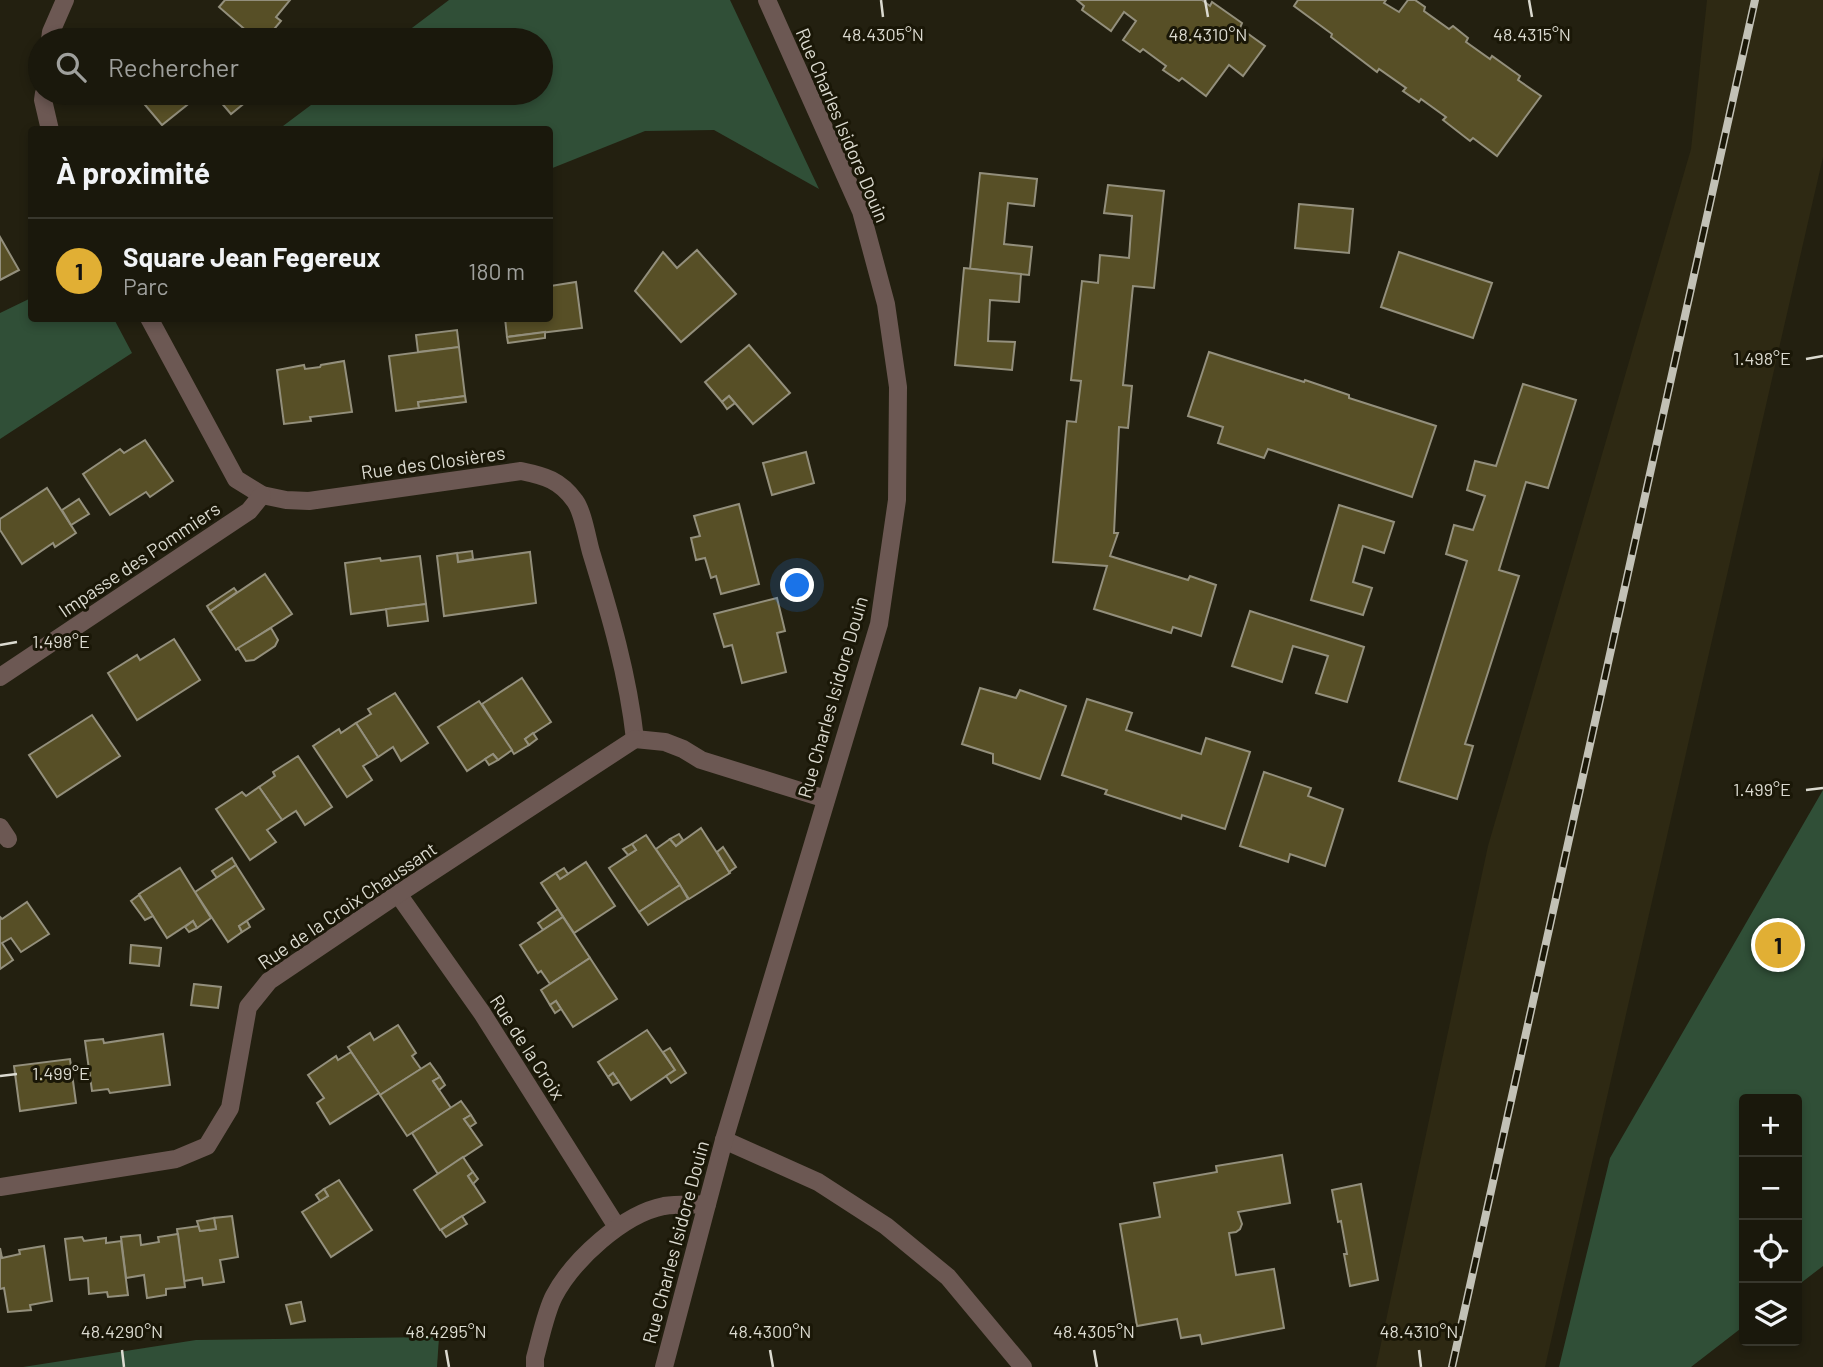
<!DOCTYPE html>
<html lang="fr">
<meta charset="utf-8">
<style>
body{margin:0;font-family:Barlow,sans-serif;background:#27251a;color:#f1f3f6}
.controls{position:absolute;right:21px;bottom:21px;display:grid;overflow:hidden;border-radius:7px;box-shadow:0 4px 10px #0003}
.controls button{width:63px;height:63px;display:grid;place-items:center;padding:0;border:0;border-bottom:2px solid #38372d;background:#1a180c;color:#f1f3f6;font:35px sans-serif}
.you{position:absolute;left:798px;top:586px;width:24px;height:24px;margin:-18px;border:5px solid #fff;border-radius:50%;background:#1a73e8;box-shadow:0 0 0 10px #1a73e833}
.badge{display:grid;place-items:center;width:46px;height:46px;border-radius:50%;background:#e1af34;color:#111;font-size:23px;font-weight:700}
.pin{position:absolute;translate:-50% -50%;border:4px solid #fff;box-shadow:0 2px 7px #0006}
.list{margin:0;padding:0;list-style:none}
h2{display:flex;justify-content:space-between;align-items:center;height:91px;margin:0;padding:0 28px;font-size:30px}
h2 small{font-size:23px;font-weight:400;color:#9fa09d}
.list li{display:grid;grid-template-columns:46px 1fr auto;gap:21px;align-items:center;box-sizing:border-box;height:105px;padding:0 28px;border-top:2px solid #38372d}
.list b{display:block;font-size:26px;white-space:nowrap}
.list p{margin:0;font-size:23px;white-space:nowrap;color:#9fa09d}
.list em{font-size:23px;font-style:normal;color:#9fa09d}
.icon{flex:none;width:38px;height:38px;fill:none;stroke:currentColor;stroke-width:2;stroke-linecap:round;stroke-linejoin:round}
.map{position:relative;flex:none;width:1823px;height:1367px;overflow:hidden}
.search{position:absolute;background:#1a180c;box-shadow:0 4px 10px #0003;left:28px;top:28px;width:525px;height:77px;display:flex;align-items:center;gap:18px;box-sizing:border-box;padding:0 24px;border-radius:38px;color:#9fa09d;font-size:26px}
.panel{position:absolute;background:#1a180c;box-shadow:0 4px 10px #0003;left:28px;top:126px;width:525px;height:196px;border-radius:7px}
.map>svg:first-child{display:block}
.built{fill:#2e2913}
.green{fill:#304f37}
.building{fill:#574f26;stroke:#938f7c;stroke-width:2}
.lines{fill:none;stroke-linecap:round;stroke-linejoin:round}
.minor{stroke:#6c5853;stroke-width:18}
.rail-casing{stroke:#c2c1b6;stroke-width:8}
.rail{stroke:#1a1707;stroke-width:5;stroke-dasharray:16;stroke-linecap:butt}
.ticks{fill:none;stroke:#dbdad0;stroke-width:2.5}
.labels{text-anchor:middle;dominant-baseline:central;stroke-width:6;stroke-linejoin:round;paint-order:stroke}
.street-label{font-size:19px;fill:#dbdad0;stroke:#1a1707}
.ticks-label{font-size:18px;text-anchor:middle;fill:#dbdad0;stroke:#1a1707;stroke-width:6;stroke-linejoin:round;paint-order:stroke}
</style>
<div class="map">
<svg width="1823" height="1367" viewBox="0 0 1823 1367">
<rect width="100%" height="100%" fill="#232010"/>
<path class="built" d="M 1707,0 L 1823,0 L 1823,157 L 1545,1367 L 1376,1367 L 1488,846 L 1691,149 Z"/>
<g class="green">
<path d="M 449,0 L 730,0 L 819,189 L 714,130 L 645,131 L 550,169 L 550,130 L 279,129 L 327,93 L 541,93 L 541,40 L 396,40 Z"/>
<path d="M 31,298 L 32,318 L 114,319 L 132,353 L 0,439 L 0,313 Z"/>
<path d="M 1823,790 L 1823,1266 L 1797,1286 L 1797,1099 L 1744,1099 L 1744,1326 L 1691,1367 L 1559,1367 L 1610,1158 Z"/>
<path d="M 439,1337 L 437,1367 L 23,1367 L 196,1340 Z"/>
</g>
<g class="building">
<path d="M 225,0 L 290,0 L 276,17 L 281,21 L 265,40 L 257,40 L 219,7 Z"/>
<path d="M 1077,0 L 1202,0 L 1210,6 L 1212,2 L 1242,23 L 1240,28 L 1265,46 L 1243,76 L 1229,65 L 1206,96 L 1182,78 L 1179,81 L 1163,70 L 1166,66 L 1143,49 L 1140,52 L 1123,40 L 1136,21 L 1124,12 L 1111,31 L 1082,10 L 1084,6 Z"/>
<path d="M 1298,0 L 1386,0 L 1384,3 L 1399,12 L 1408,0 L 1415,0 L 1425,7 L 1424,11 L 1449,29 L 1453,26 L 1468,38 L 1466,42 L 1490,59 L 1492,56 L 1520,76 L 1518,80 L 1541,96 L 1497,156 L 1473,138 L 1470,141 L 1443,120 L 1446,117 L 1421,99 L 1419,102 L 1403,91 L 1406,88 L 1379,69 L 1377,72 L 1331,37 L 1332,34 L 1294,6 Z"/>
<path d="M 198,33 L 203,40 L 189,40 Z"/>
<path d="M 220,33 L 226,40 L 211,40 Z"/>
<path d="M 135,93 L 202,93 L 162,125 Z"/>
<path d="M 213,93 L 257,93 L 231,114 Z"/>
<path d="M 980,173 L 1037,179 L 1034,206 L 1008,203 L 1004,244 L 1032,247 L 1029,275 L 970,269 Z"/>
<path d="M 1108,185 L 1164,191 L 1154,288 L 1133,286 L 1123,385 L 1132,386 L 1128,428 L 1119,427 L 1114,533 L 1118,533 L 1110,556 L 1188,580 L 1190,576 L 1216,585 L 1201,636 L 1173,627 L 1171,633 L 1094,609 L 1107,566 L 1053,562 L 1067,421 L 1076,422 L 1081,381 L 1071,380 L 1082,281 L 1098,283 L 1100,255 L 1129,258 L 1132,216 L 1104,213 Z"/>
<path d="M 1299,204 L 1353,209 L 1349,253 L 1295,248 Z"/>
<path d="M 0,237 L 19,270 L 0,280 Z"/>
<path d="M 697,250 L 736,294 L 681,342 L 635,291 L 663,252 L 677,268 Z"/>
<path d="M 1399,252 L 1492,283 L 1473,338 L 1381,307 Z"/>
<path d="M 964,268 L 1021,274 L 1019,302 L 990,300 L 988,341 L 1015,342 L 1012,370 L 955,365 Z"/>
<path d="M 576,282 L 582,328 L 507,337 L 505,318 L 550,318 L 550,286 Z"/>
<path d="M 457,330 L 459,347 L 418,352 L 416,335 Z"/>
<path d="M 545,332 L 545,338 L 508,343 L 507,337 Z"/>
<path d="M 749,345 L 790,393 L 753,424 L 729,396 L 722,402 L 705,382 Z"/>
<path d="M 459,347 L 465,396 L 418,402 L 419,408 L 396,411 L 389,356 Z"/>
<path d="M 1209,352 L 1304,382 L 1305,380 L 1349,395 L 1349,398 L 1436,426 L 1412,497 L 1268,449 L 1264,458 L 1218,443 L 1223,427 L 1188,416 Z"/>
<path d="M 344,361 L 352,412 L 310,417 L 311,421 L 284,424 L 277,370 L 304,365 L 305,369 L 320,367 L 321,365 Z"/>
<path d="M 1523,384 L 1576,400 L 1548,488 L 1526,482 L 1499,570 L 1519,576 L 1465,744 L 1473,746 L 1457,799 L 1399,781 L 1467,561 L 1446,554 L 1454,525 L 1473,530 L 1485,496 L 1467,490 L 1475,461 L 1496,466 Z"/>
<path d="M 465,396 L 466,402 L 419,408 L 418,402 Z"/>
<path d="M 729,396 L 735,403 L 727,409 L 722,402 Z"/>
<path d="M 145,440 L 173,481 L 150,497 L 146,492 L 110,515 L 83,474 L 120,449 L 124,453 Z"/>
<path d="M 806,452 L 814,483 L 772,495 L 763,463 Z"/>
<path d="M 47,488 L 76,533 L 55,547 L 53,543 L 22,564 L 0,530 L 0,519 Z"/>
<path d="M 79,499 L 89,514 L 71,525 L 62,510 Z"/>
<path d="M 739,504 L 759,584 L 721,594 L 716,576 L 711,578 L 705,558 L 696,560 L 691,538 L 700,536 L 694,516 Z"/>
<path d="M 1339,505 L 1394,522 L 1384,553 L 1363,546 L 1353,582 L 1372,588 L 1363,615 L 1311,600 Z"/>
<path d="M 472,551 L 473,559 L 458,562 L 457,553 Z"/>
<path d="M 530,552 L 536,603 L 444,616 L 437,556 L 457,553 L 458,562 Z"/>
<path d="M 420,556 L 426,604 L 351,614 L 345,563 L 380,558 L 381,561 Z"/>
<path d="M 265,574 L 292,614 L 236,650 L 210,611 Z"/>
<path d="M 234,588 L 237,592 L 210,611 L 207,606 Z"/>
<path d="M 777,598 L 785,631 L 777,633 L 786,672 L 742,683 L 732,645 L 724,647 L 714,614 Z"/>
<path d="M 426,604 L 428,621 L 388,626 L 386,609 Z"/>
<path d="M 1250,611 L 1364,647 L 1347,702 L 1316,693 L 1328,656 L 1293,646 L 1282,682 L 1232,666 Z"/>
<path d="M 271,628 L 278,640 L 275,646 L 254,660 L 246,661 L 238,648 Z"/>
<path d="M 174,639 L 200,680 L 137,720 L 108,673 L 137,655 L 140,660 Z"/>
<path d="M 522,678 L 551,722 L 525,739 L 529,745 L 514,754 L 482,704 Z"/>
<path d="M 980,688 L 1016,698 L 1020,690 L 1066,706 L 1040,779 L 993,763 L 993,754 L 962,744 Z"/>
<path d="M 395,693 L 428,743 L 401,761 L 393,747 L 378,757 L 356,723 L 371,714 L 368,709 Z"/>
<path d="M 1087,699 L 1132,713 L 1126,730 L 1201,754 L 1206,738 L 1250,752 L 1225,829 L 1182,815 L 1181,819 L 1105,794 L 1107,790 L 1062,775 Z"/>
<path d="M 479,701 L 512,750 L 498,760 L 493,754 L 467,771 L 438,727 Z"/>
<path d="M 92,715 L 120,756 L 57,797 L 29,755 Z"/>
<path d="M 356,723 L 378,757 L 363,766 L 372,780 L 347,797 L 313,746 L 339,729 L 341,733 Z"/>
<path d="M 533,733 L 537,739 L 529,745 L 525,739 Z"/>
<path d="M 493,754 L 498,760 L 489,765 L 485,759 Z"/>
<path d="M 298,756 L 332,807 L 305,825 L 296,811 L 282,820 L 259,787 L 275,776 L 273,772 Z"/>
<path d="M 1264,772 L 1311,788 L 1308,796 L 1343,809 L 1325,866 L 1290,854 L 1288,862 L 1240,846 Z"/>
<path d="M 259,787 L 282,820 L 267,830 L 276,842 L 250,860 L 216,809 L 242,792 L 246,796 Z"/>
<path d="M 701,828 L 730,873 L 689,899 L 656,849 L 670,839 L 676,846 Z"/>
<path d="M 679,834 L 683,840 L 676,846 L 670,839 Z"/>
<path d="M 646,835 L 680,885 L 639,912 L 609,868 L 636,850 L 632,844 Z"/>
<path d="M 632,844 L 636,850 L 628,855 L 623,849 Z"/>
<path d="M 723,847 L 736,867 L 729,872 L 717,852 Z"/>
<path d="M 232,858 L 236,865 L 217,878 L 212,871 Z"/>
<path d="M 586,862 L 615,906 L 574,933 L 541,883 L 556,873 L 560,879 Z"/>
<path d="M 236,865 L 264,909 L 239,926 L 242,932 L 228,942 L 195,892 Z"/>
<path d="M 180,868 L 211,918 L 197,928 L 193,921 L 167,938 L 139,894 Z"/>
<path d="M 564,868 L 568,874 L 560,879 L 556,873 Z"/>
<path d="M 680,885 L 688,899 L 648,925 L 639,912 Z"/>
<path d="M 139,895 L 153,916 L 145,920 L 131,901 Z"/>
<path d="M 27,902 L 49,934 L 21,952 L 11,938 L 2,943 L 13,960 L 0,969 L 0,917 L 2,919 Z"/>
<path d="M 558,909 L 563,917 L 543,930 L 538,923 Z"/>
<path d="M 563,917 L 590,958 L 550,984 L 541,971 L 538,973 L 520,945 Z"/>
<path d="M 193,921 L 197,928 L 189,932 L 185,927 Z"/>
<path d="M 247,921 L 250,927 L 242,932 L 239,926 Z"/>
<path d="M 131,945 L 161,948 L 159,966 L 130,963 Z"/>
<path d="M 590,958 L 617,999 L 573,1027 L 556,1001 L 550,1005 L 541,990 Z"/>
<path d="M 194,984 L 221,987 L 218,1008 L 191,1005 Z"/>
<path d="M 556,1001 L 561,1009 L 555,1013 L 550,1005 Z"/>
<path d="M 398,1025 L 416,1053 L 412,1056 L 421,1069 L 380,1095 L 348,1047 L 370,1033 L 374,1040 Z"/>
<path d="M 647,1030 L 675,1070 L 631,1100 L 613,1073 L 608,1077 L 598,1062 Z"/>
<path d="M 163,1034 L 170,1085 L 110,1093 L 108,1089 L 92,1091 L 85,1041 L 103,1039 L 104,1043 Z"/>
<path d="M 670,1048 L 686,1073 L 671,1083 L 666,1076 L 675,1070 L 663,1052 Z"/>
<path d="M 351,1052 L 379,1093 L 330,1124 L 317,1103 L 324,1098 L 308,1075 L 336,1056 L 338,1060 Z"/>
<path d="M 70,1059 L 76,1103 L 20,1111 L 14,1066 Z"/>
<path d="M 430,1063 L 440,1077 L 433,1081 L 451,1108 L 407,1136 L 380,1095 Z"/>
<path d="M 613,1073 L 619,1082 L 613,1085 L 608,1077 Z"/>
<path d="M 440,1077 L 445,1085 L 439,1090 L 433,1081 Z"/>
<path d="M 461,1101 L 471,1115 L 464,1119 L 482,1145 L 438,1174 L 412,1133 Z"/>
<path d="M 471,1115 L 476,1123 L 470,1127 L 464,1119 Z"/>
<path d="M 1282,1155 L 1290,1203 L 1238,1212 L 1242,1224 L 1240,1229 L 1236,1232 L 1229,1233 L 1236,1275 L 1274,1269 L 1284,1328 L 1202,1344 L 1200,1335 L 1181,1338 L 1177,1319 L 1137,1326 L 1120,1224 L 1160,1217 L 1154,1183 L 1217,1172 L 1216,1166 Z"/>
<path d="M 463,1157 L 473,1172 L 468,1176 L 485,1202 L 440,1230 L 414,1190 Z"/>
<path d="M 473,1172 L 478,1179 L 473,1184 L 468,1176 Z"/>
<path d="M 339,1180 L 372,1230 L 331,1257 L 302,1212 L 328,1196 L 324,1189 Z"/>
<path d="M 1361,1184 L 1378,1280 L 1350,1286 L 1344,1254 L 1347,1254 L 1341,1221 L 1338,1222 L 1332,1190 Z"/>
<path d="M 324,1189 L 328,1196 L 320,1201 L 316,1195 Z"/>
<path d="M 232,1216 L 238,1257 L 220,1260 L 224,1282 L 203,1285 L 202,1278 L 184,1281 L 177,1229 L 199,1226 L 200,1231 L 216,1229 L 214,1218 Z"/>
<path d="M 462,1216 L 467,1224 L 446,1237 L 441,1230 Z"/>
<path d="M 214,1218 L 216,1229 L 200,1231 L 197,1221 Z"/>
<path d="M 178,1234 L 185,1287 L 166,1289 L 166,1295 L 147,1298 L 144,1275 L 126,1278 L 121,1237 L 140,1235 L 141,1245 L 159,1242 L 158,1237 Z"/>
<path d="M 82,1237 L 84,1241 L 106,1238 L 106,1243 L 121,1241 L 128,1295 L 108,1297 L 107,1292 L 89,1294 L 88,1278 L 70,1280 L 65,1239 Z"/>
<path d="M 44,1246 L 52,1301 L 30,1305 L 31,1310 L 8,1312 L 4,1288 L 0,1289 L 0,1248 L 2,1258 L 20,1254 L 19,1250 Z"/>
<path d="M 301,1302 L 305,1321 L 291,1324 L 286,1305 Z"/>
</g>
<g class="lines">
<g class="minor">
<path d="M 50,40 L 51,32 L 65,0"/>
<path d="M 44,93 L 43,100 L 50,130"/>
<path d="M 149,318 L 236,479 L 262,495 L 286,500 L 309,501 L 521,471 C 545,476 560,480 575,501 C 583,512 587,538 591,552 C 610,614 628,675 635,739"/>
<path d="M 0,677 L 249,511 L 262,495"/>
<path d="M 635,739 L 665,742 L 683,749 L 701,760 L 826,799"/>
<path d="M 0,827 L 8,839"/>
<path d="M 398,894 L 482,1013 L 617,1227"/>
<path d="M 724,1140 L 818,1182 L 886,1226 L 948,1277 L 1023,1367"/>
<path d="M 0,1187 L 176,1159 L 207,1146 L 230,1108 L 248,1007 L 269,981 L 398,894 L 635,739"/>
<path d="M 535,1367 L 535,1358 C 540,1340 546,1311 554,1296 C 573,1260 623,1214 664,1206 C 678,1204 693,1205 707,1204"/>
<path d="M 664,1367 L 724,1140 L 879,624 L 897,500 L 898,387 L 886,304 L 861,211 L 767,0"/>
</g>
<g class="rail-casing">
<path id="rail" d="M 1452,1367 L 1755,0"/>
</g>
<use href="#rail" class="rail"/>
</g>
<path class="ticks" d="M 881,0 L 883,17M 1205,0 L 1208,17M 1529,0 L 1532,17M 1806,359 L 1823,356M 0,645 L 17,642M 1806,790 L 1823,788M 0,1076 L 17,1074M 122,1350 L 124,1367M 446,1350 L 449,1367M 770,1350 L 773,1367M 1094,1350 L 1097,1367M 1419,1350 L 1421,1367"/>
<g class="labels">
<g class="street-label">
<text transform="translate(843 125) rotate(67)">Rue Charles Isidore Douin</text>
<text transform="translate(433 462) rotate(-8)">Rue des Closières</text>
<text transform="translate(139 559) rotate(-34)">Impasse des Pommiers</text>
<text transform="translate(832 697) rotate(-74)">Rue Charles Isidore Douin</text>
<text transform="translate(347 905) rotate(-34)">Rue de la Croix Chaussant</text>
<text transform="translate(528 1047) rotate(57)">Rue de la Croix</text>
<text transform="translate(675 1242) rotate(-75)">Rue Charles Isidore Douin</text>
</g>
</g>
<g class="ticks-label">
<text x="883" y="41">48.4305°N</text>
<text x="1208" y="41">48.4310°N</text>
<text x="1532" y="41">48.4315°N</text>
<text x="1762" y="365">1.498°E</text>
<text x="61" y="648">1.498°E</text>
<text x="1762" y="796">1.499°E</text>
<text x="61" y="1080">1.499°E</text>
<text x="122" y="1338">48.4290°N</text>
<text x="446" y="1338">48.4295°N</text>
<text x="770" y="1338">48.4300°N</text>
<text x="1094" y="1338">48.4305°N</text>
<text x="1419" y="1338">48.4310°N</text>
</g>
</svg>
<div class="controls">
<button>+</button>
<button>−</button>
<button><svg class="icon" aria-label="locate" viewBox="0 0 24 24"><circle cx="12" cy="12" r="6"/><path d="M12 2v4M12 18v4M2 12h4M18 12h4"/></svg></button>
<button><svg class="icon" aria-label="layers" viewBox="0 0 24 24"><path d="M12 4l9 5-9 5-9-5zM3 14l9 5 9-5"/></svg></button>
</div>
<div class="you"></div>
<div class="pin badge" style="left:1778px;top:945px">1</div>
<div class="search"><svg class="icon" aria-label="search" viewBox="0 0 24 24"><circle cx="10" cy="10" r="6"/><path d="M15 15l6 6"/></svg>Rechercher</div>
<section class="panel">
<h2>À proximité<small></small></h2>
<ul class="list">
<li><span class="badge">1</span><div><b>Square Jean Fegereux</b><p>Parc</p></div><em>180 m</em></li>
</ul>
</section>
</div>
